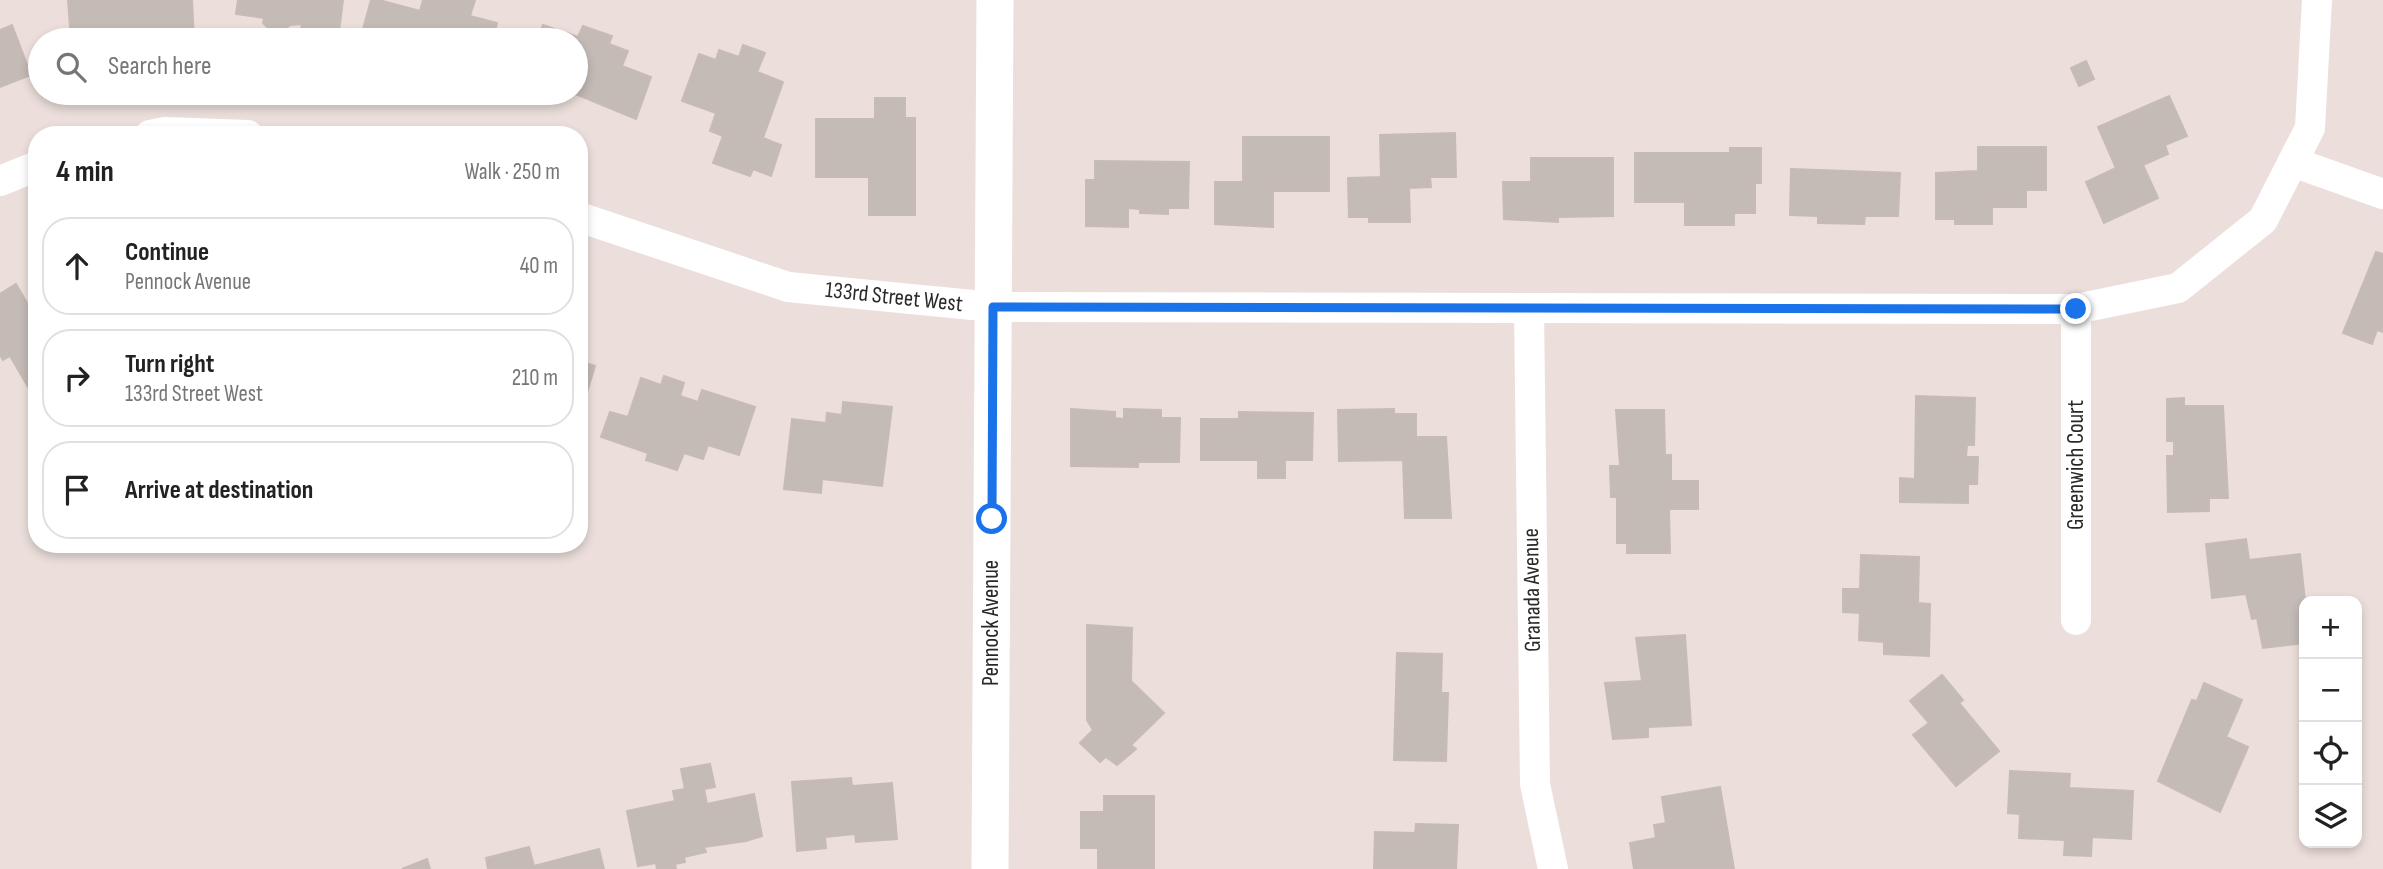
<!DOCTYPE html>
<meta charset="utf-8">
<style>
body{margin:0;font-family:"Sofia Sans Condensed",sans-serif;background:#f6f6f6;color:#222}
.controls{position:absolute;right:21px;bottom:21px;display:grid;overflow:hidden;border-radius:14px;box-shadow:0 4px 10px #0003}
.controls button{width:63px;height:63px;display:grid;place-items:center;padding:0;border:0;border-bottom:2px solid #e0e0e0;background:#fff;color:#222;font:35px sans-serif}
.stop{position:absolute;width:21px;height:21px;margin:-16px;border:5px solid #1a73e8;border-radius:50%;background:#fff}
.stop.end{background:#1a73e8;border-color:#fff;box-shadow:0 2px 7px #0008}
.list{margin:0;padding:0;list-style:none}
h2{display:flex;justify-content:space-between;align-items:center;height:91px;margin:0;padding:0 28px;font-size:30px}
h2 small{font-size:23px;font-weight:400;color:#767676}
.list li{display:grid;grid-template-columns:46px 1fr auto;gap:21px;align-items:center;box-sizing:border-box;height:98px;margin:0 14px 14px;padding:0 14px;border:2px solid #e0e0e0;border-radius:28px}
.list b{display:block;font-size:26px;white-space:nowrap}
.list p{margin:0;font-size:23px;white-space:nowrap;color:#767676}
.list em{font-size:23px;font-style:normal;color:#767676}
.icon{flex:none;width:38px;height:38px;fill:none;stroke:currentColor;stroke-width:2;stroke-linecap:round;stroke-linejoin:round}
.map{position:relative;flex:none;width:2383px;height:869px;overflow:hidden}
.search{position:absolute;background:#fff;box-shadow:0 4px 10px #0003;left:28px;top:28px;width:560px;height:77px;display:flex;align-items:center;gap:18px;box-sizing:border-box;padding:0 24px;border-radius:38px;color:#767676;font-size:26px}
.panel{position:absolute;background:#fff;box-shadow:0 4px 10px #0003;left:28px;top:126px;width:560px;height:427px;border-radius:28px}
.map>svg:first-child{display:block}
.building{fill:#c4bbb7;stroke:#c7bbb5;stroke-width:2}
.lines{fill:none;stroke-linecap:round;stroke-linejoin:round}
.minor{stroke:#fff;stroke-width:30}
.tertiary{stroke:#fff;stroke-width:37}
.route{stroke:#1a73e8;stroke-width:9}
.labels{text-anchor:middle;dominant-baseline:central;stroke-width:6;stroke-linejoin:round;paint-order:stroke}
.street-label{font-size:23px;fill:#292929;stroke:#fff}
</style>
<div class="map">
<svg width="2383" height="869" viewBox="0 0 2383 869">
<rect width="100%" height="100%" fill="#ecdfdb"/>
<g class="building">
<path d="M 68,0 L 192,0 L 194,39 L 71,40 Z"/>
<path d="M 238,0 L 343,0 L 338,40 L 300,36 L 302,24 L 290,25 L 284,30 L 268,28 L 263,23 L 264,18 L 236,14 Z"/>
<path d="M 371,0 L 379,0 L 420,11 L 423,0 L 475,0 L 470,16 L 497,23 L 493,40 L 360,40 Z"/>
<path d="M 12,25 L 31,75 L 0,87 L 0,30 Z"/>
<path d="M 543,25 L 578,37 L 583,26 L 612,36 L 609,44 L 628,51 L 622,66 L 651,77 L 636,119 L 573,93 L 576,93 L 576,40 L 537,40 Z"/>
<path d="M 743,45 L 765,53 L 757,72 L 783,82 L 763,138 L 781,145 L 771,176 L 753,169 L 750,176 L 713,163 L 723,136 L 710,131 L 716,113 L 682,101 L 699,54 L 716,60 L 719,50 L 739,57 Z"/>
<path d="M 2086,61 L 2094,79 L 2079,86 L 2071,68 Z"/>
<path d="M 2169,96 L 2187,136 L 2165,145 L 2168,154 L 2143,165 L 2158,198 L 2104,223 L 2086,182 L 2116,168 L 2098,127 Z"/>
<path d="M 875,98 L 905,98 L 905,118 L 915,118 L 915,215 L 869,215 L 869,177 L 816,177 L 816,119 L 875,119 Z"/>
<path d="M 1455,133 L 1456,177 L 1430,177 L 1431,187 L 1409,188 L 1410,222 L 1369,222 L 1369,217 L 1349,217 L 1348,178 L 1381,177 L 1380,135 Z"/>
<path d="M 1243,137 L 1329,137 L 1329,191 L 1273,191 L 1273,227 L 1215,224 L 1215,182 L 1243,182 Z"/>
<path d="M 1978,147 L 2046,147 L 2046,190 L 2026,190 L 2026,207 L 1992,207 L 1992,224 L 1955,224 L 1955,219 L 1936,219 L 1936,173 L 1978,171 Z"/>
<path d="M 1730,148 L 1761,148 L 1761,183 L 1755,183 L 1755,213 L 1734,213 L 1734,225 L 1685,225 L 1685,202 L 1635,202 L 1635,153 L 1730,153 Z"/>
<path d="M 1531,158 L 1613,158 L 1613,216 L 1558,217 L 1558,222 L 1504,219 L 1503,182 L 1531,182 Z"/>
<path d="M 1095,161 L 1189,162 L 1188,208 L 1168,208 L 1168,214 L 1140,213 L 1140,209 L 1128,208 L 1128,227 L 1086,226 L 1086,180 L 1095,180 Z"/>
<path d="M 1791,169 L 1900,173 L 1898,216 L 1865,216 L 1864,224 L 1818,223 L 1818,216 L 1790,215 Z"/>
<path d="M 2376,252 L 2383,254 L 2383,332 L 2377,330 L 2372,344 L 2343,333 Z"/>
<path d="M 16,284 L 37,320 L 37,402 L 10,356 L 3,360 L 0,355 L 0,294 Z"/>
<path d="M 579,361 L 595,366 L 579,418 Z"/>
<path d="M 664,376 L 684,383 L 680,396 L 698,402 L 702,390 L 755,407 L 739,455 L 708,445 L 703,459 L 684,453 L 677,470 L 646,460 L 648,453 L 601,437 L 610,412 L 628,417 L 641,378 L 661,385 Z"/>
<path d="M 1916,396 L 1975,398 L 1974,445 L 1967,445 L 1966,457 L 1978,457 L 1977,484 L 1968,484 L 1968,503 L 1900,502 L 1900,478 L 1915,479 Z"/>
<path d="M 2184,398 L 2184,406 L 2223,406 L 2228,498 L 2209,498 L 2209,511 L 2168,512 L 2167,456 L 2174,456 L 2174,441 L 2167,441 L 2167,399 Z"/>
<path d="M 843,402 L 892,407 L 882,486 L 822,479 L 821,493 L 784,489 L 792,419 L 826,423 L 827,413 L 842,415 Z"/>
<path d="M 1071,409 L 1115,412 L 1115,418 L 1124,419 L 1124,409 L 1161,410 L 1161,418 L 1180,418 L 1179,462 L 1138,462 L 1138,467 L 1071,466 Z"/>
<path d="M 1394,409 L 1394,414 L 1416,414 L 1416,437 L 1446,437 L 1451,518 L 1405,518 L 1403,460 L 1339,461 L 1338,410 Z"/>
<path d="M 1616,410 L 1664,410 L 1665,455 L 1671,455 L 1671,481 L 1698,481 L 1698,509 L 1669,509 L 1670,553 L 1627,553 L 1627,543 L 1617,543 L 1617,497 L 1611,497 L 1610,466 L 1620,466 Z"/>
<path d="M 1239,412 L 1313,413 L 1312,460 L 1285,460 L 1285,478 L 1258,478 L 1258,460 L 1201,460 L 1201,419 L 1239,419 Z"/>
<path d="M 2246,539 L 2249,560 L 2300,554 L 2305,601 L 2304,643 L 2263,648 L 2257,618 L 2252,619 L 2246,594 L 2212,598 L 2206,544 Z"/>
<path d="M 1861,555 L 1919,557 L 1918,603 L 1930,604 L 1929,656 L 1884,654 L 1884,642 L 1859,640 L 1860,613 L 1843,612 L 1843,589 L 1860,589 Z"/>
<path d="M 1087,625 L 1132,628 L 1131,681 L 1164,713 L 1131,745 L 1136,749 L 1117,765 L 1106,757 L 1100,762 L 1080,743 L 1093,730 L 1087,720 Z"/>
<path d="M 1685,635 L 1691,725 L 1648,727 L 1648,737 L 1613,739 L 1605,683 L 1642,681 L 1636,638 Z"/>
<path d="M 1397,653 L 1442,654 L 1441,693 L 1448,693 L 1446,761 L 1394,760 Z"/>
<path d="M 1942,675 L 1963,700 L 1959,703 L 1999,751 L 1956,786 L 1913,735 L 1929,723 L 1910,701 Z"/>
<path d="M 2204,683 L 2242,700 L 2226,737 L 2248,747 L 2220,812 L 2158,781 L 2192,700 L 2197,701 Z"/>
<path d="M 710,764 L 715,787 L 704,789 L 707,804 L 754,794 L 762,836 L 746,841 L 704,847 L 706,852 L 684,857 L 685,862 L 675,864 L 676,869 L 657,869 L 656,863 L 638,866 L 627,811 L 675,801 L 673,791 L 685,789 L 681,769 Z"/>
<path d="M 2010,771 L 2070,774 L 2069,788 L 2133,791 L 2131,839 L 2092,837 L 2091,856 L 2064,855 L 2065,840 L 2019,838 L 2020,814 L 2008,813 Z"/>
<path d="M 851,778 L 852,786 L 892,783 L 897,839 L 856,842 L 855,834 L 825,837 L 826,848 L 797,851 L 792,782 Z"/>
<path d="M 1720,787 L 1734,869 L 1634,869 L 1630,843 L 1656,838 L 1654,825 L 1666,823 L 1662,797 Z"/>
<path d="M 1104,796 L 1154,796 L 1154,869 L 1098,869 L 1098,848 L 1081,848 L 1081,812 L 1104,812 Z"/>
<path d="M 1416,824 L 1458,825 L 1456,869 L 1374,869 L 1375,832 L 1415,833 Z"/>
<path d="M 529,847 L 534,866 L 599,849 L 604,869 L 488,869 L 486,858 Z"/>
<path d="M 427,859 L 430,869 L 402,869 Z"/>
</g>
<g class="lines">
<g class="minor">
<path d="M 150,135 L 165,132 L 248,135"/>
<path d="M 2293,162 L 2383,194"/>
<path d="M 0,181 L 37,166"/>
<path d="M 579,217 L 788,287 L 993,307 L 2076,309 L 2178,288 L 2263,220 L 2310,128 L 2317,0"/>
<path d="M 1529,308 L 1535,784 L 1553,869"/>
<path d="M 2076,620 L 2076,309"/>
</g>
<path class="tertiary" d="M 990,869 L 995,0"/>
</g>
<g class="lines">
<path class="route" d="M 992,519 L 993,307 L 2076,309"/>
</g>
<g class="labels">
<g class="street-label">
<text transform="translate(894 297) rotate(6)">133rd Street West</text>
<text transform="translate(2076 465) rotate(-90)">Greenwich Court</text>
<text transform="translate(1532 590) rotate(-91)">Granada Avenue</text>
<text transform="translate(991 623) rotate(-90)">Pennock Avenue</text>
</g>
</g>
</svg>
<div class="controls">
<button>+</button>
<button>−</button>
<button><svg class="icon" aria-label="locate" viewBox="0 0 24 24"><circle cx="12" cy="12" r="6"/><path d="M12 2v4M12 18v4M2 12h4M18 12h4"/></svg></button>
<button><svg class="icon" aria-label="layers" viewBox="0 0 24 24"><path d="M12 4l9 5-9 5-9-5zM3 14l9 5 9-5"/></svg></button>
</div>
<div class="stop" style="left:992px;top:519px"></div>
<div class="stop end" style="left:2076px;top:309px"></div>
<div class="search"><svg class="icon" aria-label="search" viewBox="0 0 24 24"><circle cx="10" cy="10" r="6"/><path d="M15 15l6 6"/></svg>Search here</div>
<section class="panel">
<h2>4 min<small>Walk · 250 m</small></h2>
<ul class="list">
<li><svg class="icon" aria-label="ahead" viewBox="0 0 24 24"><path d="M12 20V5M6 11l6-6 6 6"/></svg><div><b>Continue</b><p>Pennock Avenue</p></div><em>40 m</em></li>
<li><svg class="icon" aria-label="right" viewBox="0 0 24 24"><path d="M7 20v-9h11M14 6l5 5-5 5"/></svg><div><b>Turn right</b><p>133rd Street West</p></div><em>210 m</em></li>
<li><svg class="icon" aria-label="arrive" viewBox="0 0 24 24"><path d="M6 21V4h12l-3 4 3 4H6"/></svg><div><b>Arrive at destination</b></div></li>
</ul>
</section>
</div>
